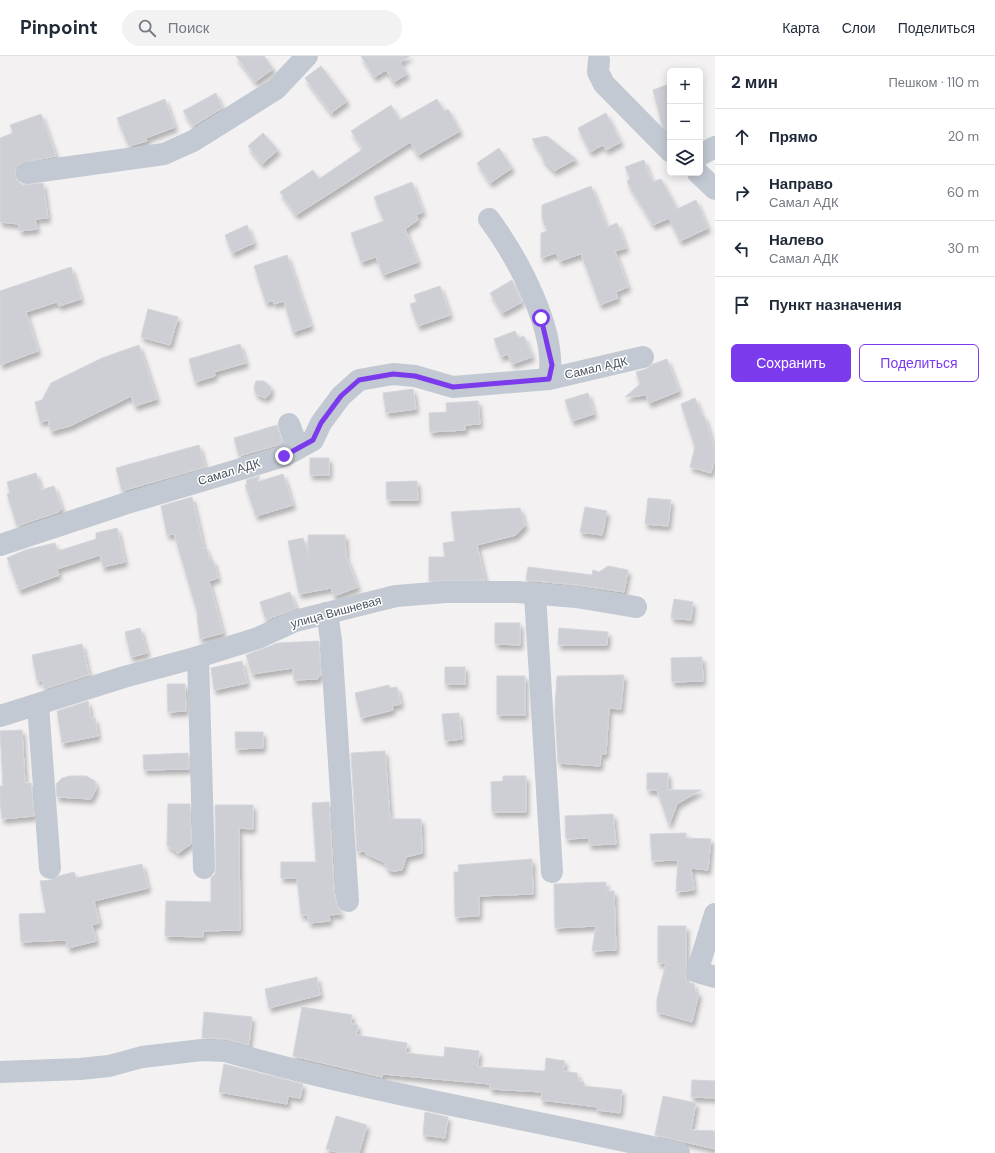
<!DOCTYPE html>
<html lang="ru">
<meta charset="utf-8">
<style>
body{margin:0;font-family:"DM Sans",sans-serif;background:#f2f2f3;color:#1f2937}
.controls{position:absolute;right:12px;top:12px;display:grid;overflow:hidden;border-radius:6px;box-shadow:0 2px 10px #0003}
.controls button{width:36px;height:36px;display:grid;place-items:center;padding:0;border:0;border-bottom:1px solid #e0e1e3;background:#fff;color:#1f2937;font:20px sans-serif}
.stop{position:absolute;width:12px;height:12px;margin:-9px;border:3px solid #7c3aed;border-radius:50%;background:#fff}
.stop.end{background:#7c3aed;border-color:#fff;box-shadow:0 1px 4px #0008}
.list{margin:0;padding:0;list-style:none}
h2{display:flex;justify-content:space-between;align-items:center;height:52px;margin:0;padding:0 16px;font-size:17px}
h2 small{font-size:13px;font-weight:400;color:#747a83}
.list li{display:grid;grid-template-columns:26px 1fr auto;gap:12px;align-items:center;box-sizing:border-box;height:56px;padding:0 16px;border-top:1px solid #e0e1e3}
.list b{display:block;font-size:15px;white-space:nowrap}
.list p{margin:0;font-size:13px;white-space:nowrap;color:#747a83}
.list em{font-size:13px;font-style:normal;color:#747a83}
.actions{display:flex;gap:8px;padding:12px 16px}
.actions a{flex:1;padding:9px 0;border:1px solid #7c3aed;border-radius:6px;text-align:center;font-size:14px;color:#7c3aed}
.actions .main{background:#7c3aed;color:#fff}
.icon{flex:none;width:22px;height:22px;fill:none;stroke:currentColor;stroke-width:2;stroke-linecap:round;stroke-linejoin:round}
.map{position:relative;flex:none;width:715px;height:1097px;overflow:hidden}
header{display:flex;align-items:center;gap:24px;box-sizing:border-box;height:56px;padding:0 20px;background:#fff;border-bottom:1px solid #e0e1e3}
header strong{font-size:19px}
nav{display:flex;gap:22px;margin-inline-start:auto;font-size:14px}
.search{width:280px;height:36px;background:#f2f2f3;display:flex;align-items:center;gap:10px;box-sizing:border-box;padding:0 14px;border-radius:22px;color:#747a83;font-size:15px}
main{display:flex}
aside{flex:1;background:#fff}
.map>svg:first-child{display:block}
.building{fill:#cdcfd5;stroke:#d5d6dc;filter:url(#shadow)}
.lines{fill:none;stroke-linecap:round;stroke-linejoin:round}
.street{stroke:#c2c9d2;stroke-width:22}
.route{stroke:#7c3aed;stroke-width:5}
.labels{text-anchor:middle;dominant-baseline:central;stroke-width:3;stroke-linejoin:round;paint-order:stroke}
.street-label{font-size:12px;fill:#48515e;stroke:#fff}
</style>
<header>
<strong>Pinpoint</strong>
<div class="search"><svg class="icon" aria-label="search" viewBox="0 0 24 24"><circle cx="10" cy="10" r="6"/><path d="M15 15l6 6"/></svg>Поиск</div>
<nav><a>Карта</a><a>Слои</a><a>Поделиться</a></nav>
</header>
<main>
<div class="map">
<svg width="715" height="1097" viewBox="0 0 715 1097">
<defs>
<filter id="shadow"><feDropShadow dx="2.5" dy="4.5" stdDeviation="2" flood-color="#0004"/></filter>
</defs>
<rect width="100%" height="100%" fill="#f3f1f1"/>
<g class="building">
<path d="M 236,0 L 264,0 L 273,13 L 255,26 Z"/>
<path d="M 361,0 L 410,0 L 400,6 L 407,18 L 394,26 L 386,14 L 374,21 Z"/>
<path d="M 321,10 L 347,45 L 331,57 L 305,22 Z"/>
<path d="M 669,28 L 670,30 L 670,77 L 662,69 L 653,34 Z"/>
<path d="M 216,37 L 222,52 L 193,70 L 183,55 Z"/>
<path d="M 165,43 L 175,71 L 146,82 L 147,85 L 129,90 L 117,62 Z"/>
<path d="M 437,43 L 444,55 L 448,53 L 460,75 L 418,99 L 410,86 L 296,159 L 280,136 L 313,114 L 319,123 L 363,93 L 351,75 L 391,49 L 400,64 Z"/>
<path d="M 606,57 L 621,86 L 606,94 L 603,89 L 590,96 L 578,72 Z"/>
<path d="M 41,58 L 56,100 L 20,107 L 16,112 L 15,118 L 17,125 L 23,129 L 43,127 L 48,162 L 35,163 L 37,173 L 20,175 L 19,168 L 0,166 L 0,82 L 13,77 L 10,69 Z"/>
<path d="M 263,77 L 278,94 L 262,108 L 248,90 Z"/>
<path d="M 547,80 L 576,103 L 554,115 L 543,104 L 543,101 L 532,83 Z"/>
<path d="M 499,92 L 512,112 L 490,127 L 477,107 Z"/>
<path d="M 644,104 L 652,126 L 661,123 L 677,153 L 696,144 L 708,172 L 680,185 L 669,162 L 653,169 L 627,126 L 630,122 L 625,111 Z"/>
<path d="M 412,126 L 423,156 L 416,159 L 418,164 L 405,173 L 418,206 L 383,219 L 376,201 L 361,206 L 351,177 L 384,165 L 374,141 Z"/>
<path d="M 591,130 L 607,171 L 617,167 L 626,192 L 615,195 L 628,231 L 616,236 L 618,242 L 600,249 L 581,198 L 560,205 L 556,197 L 541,202 L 541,177 L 547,175 L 542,162 L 542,149 Z"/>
<path d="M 247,169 L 254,187 L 232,197 L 225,179 Z"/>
<path d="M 287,199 L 311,270 L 293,276 L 284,245 L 274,248 L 273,244 L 266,247 L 254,210 Z"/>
<path d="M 71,211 L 81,243 L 59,250 L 57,246 L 26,256 L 38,295 L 0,309 L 0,235 Z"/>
<path d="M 512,224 L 522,246 L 502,257 L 490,237 Z"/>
<path d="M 440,230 L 450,259 L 418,270 L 410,248 L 417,246 L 414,239 Z"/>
<path d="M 148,253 L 178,261 L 170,289 L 141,281 Z"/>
<path d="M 515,275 L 518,282 L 524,280 L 532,301 L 512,308 L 508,298 L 501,301 L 494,283 Z"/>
<path d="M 240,288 L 246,307 L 214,316 L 215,320 L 195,326 L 189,303 Z"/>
<path d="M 139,289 L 157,343 L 135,350 L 131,340 L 70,370 L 51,375 L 48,364 L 40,366 L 35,346 L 42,344 L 51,327 L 102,302 Z"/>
<path d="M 667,303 L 679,335 L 649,347 L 646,339 L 625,341 L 640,328 L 636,316 L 646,313 L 653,308 Z"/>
<path d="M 256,325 L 264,325 L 271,331 L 270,338 L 265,342 L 256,338 L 254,332 Z"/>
<path d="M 413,333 L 416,353 L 386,357 L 383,337 Z"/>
<path d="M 588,337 L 594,358 L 572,365 L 565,344 Z"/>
<path d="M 695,342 L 702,360 L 704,360 L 715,393 L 715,403 L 711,417 L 690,411 L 695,391 L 681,348 Z"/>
<path d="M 478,345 L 480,368 L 465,369 L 465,374 L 430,376 L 429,357 L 447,356 L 446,347 Z"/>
<path d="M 277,369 L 282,385 L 281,388 L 239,400 L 234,382 Z"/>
<path d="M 199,389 L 205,411 L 122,435 L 116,412 Z"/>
<rect x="310" y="402" width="19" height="17"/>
<path d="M 36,417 L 41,434 L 54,430 L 62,453 L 59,454 L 59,456 L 17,470 L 7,438 L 10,437 L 7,426 Z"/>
<path d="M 283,418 L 293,449 L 256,460 L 245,429 L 247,429 L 246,424 L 260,420 L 257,426 Z"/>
<path d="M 417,425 L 418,444 L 387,444 L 386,426 Z"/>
<path d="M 192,441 L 204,493 L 206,492 L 210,505 L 213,504 L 218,522 L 209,525 L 223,577 L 200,583 L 197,560 L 198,559 L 174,478 L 167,479 L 161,450 Z"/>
<path d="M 648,442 L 671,444 L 668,470 L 645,468 Z"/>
<path d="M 585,451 L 607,455 L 602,479 L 580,476 Z"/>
<path d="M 520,452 L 525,470 L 516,479 L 477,489 L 485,524 L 429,525 L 429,501 L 445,501 L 443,487 L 455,485 L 451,456 Z"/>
<path d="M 117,472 L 125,506 L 103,511 L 100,499 L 57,513 L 59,519 L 19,534 L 7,502 L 25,494 L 55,487 L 58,495 L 96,483 L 96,477 Z"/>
<path d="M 308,479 L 345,479 L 346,501 L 358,531 L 334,540 L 331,532 L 299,538 L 288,485 L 303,482 L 308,498 Z"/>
<path d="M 608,510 L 628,514 L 624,536 L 577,529 L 526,524 L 528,511 L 592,519 L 593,514 L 599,516 Z"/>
<path d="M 290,536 L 296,552 L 266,564 L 260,546 Z"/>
<path d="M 674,543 L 693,546 L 691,564 L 671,562 Z"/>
<path d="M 495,567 L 520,567 L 520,589 L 495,588 Z"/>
<path d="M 140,572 L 147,597 L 131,601 L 125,576 Z"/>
<path d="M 559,572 L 608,576 L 607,589 L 558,589 Z"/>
<path d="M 319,585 L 321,620 L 318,620 L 318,623 L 294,624 L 293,612 L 252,618 L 246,599 L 278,587 Z"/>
<path d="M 82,588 L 89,619 L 44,633 L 42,624 L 37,625 L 32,599 Z"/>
<path d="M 702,601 L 703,625 L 672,626 L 671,602 Z"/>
<path d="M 242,605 L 247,627 L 214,634 L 211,612 Z"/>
<rect x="445" y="611" width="20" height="17"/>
<path d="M 624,619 L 621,653 L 609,652 L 606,698 L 601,698 L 600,710 L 558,707 L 555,654 L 557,620 Z"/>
<rect x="497" y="620" width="28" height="39"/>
<path d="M 167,628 L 185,628 L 186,655 L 168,656 Z"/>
<path d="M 389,629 L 390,632 L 397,631 L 401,648 L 392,650 L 393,654 L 361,662 L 355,637 Z"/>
<path d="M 88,645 L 91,663 L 95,662 L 98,680 L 62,687 L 57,655 Z"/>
<path d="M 459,657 L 462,683 L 445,685 L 442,658 Z"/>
<path d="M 22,674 L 25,727 L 31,727 L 34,760 L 2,763 L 0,746 L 0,730 L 3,730 L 0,675 Z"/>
<path d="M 235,676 L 263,676 L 263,692 L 236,693 Z"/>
<path d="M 385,695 L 390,763 L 421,763 L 422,797 L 406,801 L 402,814 L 394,815 L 388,814 L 384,806 L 366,798 L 365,795 L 357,796 L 351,697 Z"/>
<path d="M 188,697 L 189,713 L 144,714 L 143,699 Z"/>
<path d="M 647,717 L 668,717 L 668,734 L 701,734 L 677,748 L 669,769 L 657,734 L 647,734 Z"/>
<path d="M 70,720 L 86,720 L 95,725 L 96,733 L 91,743 L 57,741 L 56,728 L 62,722 Z"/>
<path d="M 503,720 L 526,720 L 526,756 L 492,756 L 491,726 L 503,725 Z"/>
<path d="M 329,746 L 334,835 L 336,846 L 341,858 L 329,859 L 330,865 L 309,867 L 308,859 L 301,859 L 297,822 L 281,822 L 281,806 L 316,806 L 312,747 Z"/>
<path d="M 168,748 L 190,748 L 191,788 L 178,797 L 167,789 Z"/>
<path d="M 215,749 L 253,749 L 253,773 L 239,772 L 240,874 L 203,875 L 203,881 L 165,880 L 166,845 L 211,846 L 211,822 L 215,818 L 216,812 Z"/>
<path d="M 613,758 L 616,788 L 589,789 L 589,782 L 566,783 L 565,760 Z"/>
<path d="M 686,777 L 686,782 L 711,783 L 708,814 L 691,812 L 694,834 L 676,836 L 678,804 L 652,805 L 650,778 Z"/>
<path d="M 532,803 L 533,838 L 479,840 L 479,860 L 455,861 L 454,816 L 459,816 L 458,809 Z"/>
<path d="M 142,808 L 148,832 L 94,845 L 99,867 L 92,869 L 96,885 L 68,892 L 66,884 L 21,886 L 19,858 L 46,857 L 40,825 L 51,824 L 59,820 L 74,816 L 76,822 Z"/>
<path d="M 606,826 L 606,835 L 614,835 L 616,894 L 592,895 L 596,870 L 555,872 L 554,828 Z"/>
<path d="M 658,870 L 686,870 L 686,926 L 694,928 L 695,935 L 699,937 L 692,966 L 657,956 L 657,943 L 666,907 L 658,907 Z"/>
<path d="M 317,921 L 320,939 L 269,952 L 265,933 Z"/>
<path d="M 302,951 L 352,959 L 351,968 L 358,969 L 356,979 L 407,987 L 406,997 L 444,1001 L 445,991 L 479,995 L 478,1011 L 545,1015 L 546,1002 L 565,1005 L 563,1015 L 577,1017 L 579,1025 L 584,1026 L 584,1030 L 622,1034 L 620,1057 L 597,1054 L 598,1051 L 541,1044 L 542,1036 L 490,1033 L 490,1028 L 383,1018 L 382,1021 L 293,1000 Z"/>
<path d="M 204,956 L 252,961 L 249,989 L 226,983 L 202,982 Z"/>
<path d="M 224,1008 L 303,1028 L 300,1042 L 288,1040 L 287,1048 L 219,1036 Z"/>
<path d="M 692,1024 L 715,1025 L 715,1042 L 691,1041 Z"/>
<path d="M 663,1040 L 696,1047 L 691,1074 L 715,1075 L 715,1093 L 655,1079 Z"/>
<path d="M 425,1056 L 448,1061 L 445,1082 L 423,1079 Z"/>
<path d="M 336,1060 L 367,1069 L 359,1097 L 340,1097 L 326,1093 Z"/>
</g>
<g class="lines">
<g class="street">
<path d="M 599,4 L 598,16 L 604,28 L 670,95"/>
<path d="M 700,99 L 715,91"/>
<path d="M 27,117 L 164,98 L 193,85 L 276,33 L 307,0"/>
<path d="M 698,117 L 715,133"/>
<path d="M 489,163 C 517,201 558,275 549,323"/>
<path d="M 289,368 L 298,392"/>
<path d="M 0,489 L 124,448 L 284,400 L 313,384 L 321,367 L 341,340 L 359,324 L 393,318 L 415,320 L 453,331 L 549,323 L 643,301"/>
<path d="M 535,539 L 552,816"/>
<path d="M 327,557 L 331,584 L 348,845"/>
<path d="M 198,601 L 204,812"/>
<path d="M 38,649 L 50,812"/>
<path d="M 0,660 L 124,621 L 198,601 L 258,582 L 295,565 L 396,540 L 446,536 L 517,536 L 576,541 L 636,551"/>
<path d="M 715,858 L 697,916 L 715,921"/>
<path d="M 0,1016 L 80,1013 L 109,1010 L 142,1001 L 202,994 L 225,995 C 374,1038 528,1062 679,1097"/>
</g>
</g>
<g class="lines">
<path class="route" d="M 284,400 L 313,384 L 321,367 L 341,340 L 359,324 L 393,318 L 415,320 L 453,331 L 549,323 L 552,309 L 541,262"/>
</g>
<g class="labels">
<g class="street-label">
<text transform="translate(596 312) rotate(-13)">Самал АДК</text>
<text transform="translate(229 416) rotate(-17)">Самал АДК</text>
<text transform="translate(336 556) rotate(-15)">улица Вишневая</text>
</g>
</g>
</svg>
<div class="controls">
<button>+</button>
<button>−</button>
<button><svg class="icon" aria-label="layers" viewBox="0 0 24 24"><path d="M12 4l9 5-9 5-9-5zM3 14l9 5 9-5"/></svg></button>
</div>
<div class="stop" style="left:541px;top:262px"></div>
<div class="stop end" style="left:284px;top:400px"></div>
</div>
<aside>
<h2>2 мин<small>Пешком · 110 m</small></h2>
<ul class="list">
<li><svg class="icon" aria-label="ahead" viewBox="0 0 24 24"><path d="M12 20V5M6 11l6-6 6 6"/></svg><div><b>Прямо</b></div><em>20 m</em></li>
<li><svg class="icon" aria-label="right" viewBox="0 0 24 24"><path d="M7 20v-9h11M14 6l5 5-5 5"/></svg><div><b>Направо</b><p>Самал АДК</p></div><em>60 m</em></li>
<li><svg class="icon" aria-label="left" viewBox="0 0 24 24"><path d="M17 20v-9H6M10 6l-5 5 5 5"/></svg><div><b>Налево</b><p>Самал АДК</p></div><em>30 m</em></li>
<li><svg class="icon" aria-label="arrive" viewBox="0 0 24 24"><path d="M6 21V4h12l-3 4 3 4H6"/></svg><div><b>Пункт назначения</b></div></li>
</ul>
<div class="actions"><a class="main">Сохранить</a><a>Поделиться</a></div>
</aside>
</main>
